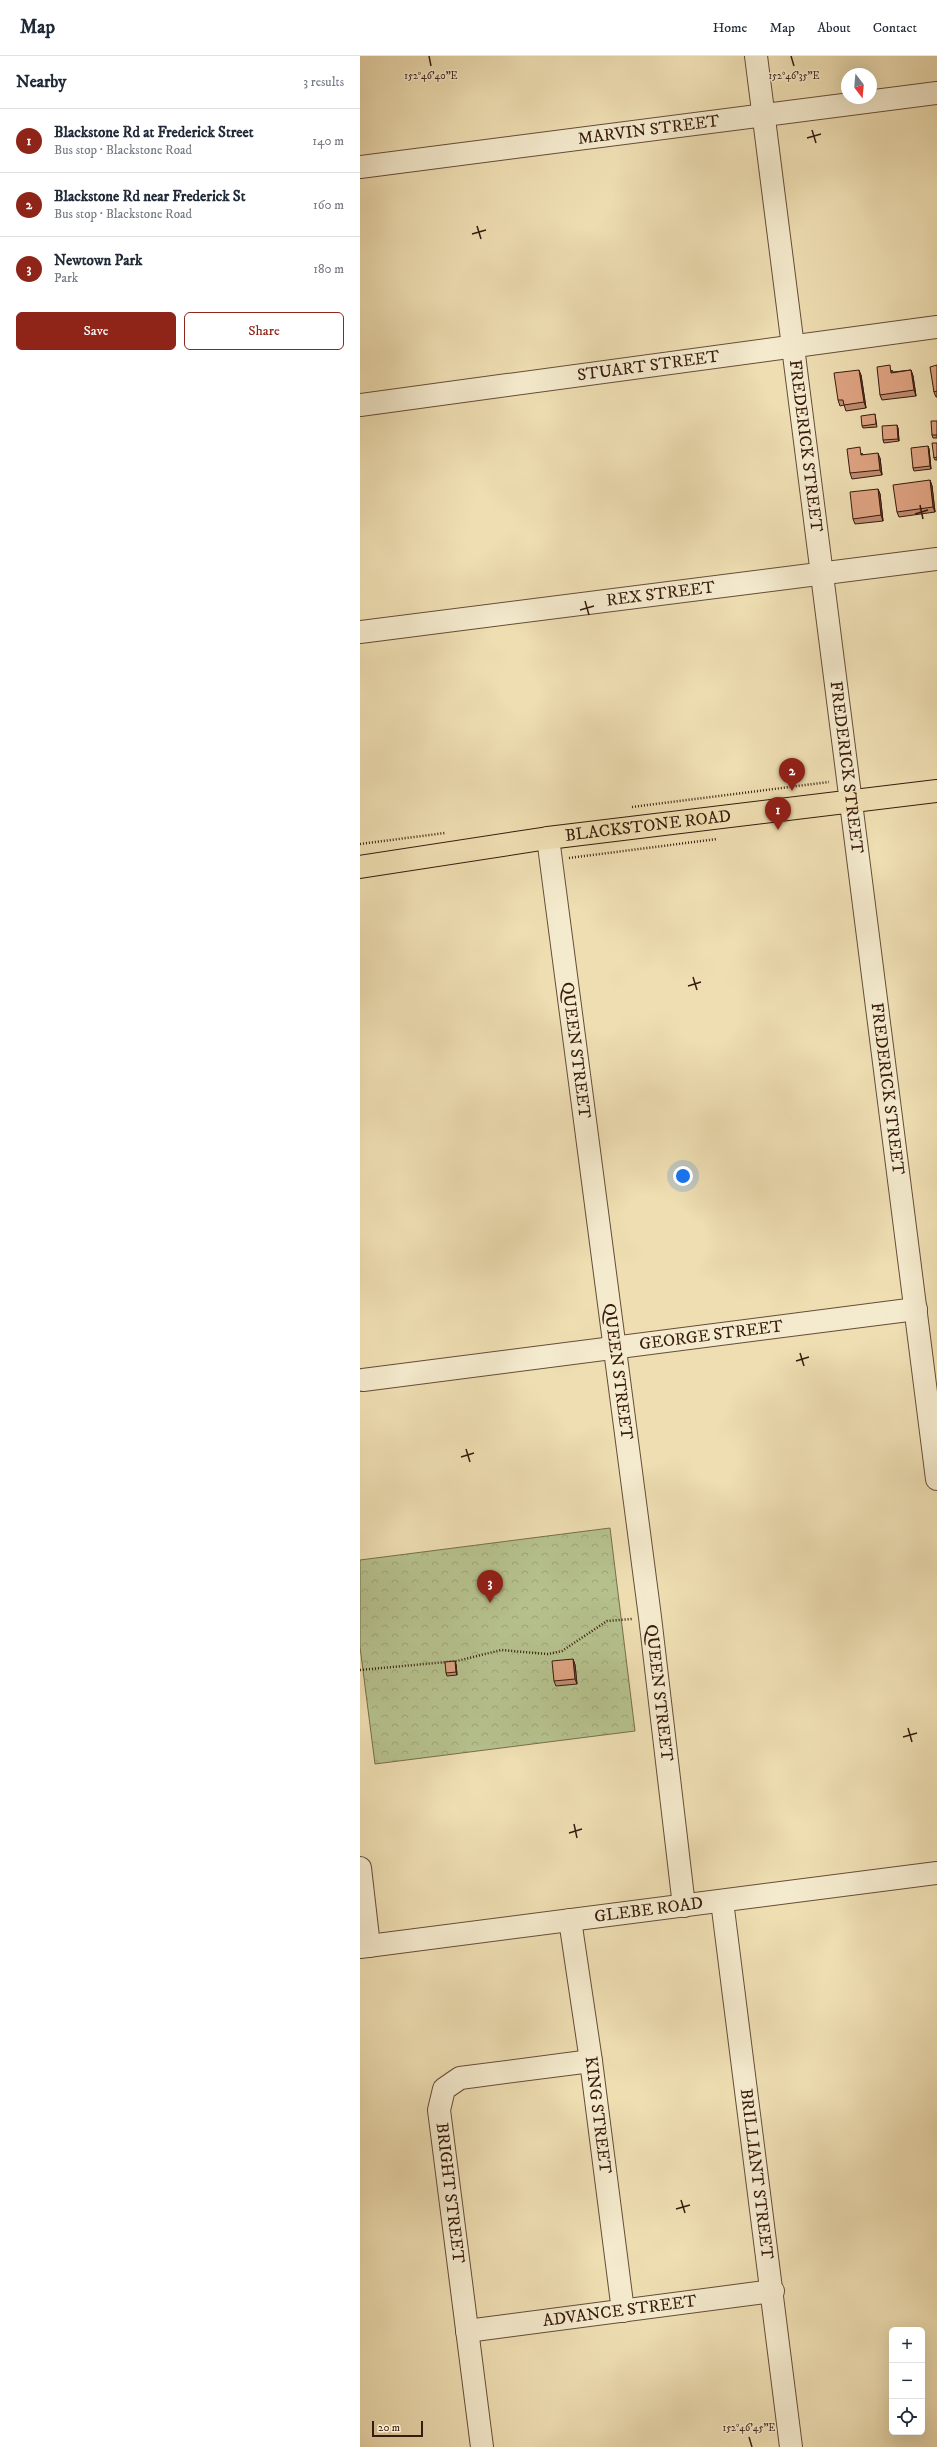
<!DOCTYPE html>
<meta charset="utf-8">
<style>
body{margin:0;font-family:"IM FELL DW Pica",serif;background:#f2f2f3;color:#1f2937}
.controls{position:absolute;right:12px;bottom:12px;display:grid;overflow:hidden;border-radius:6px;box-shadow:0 4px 16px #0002}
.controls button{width:36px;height:36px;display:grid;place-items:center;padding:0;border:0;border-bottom:1px solid #e0e1e3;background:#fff;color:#1f2937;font:20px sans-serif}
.compass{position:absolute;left:481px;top:12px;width:36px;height:36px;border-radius:50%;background:#fff;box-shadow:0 4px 16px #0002;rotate:164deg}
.scale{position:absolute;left:12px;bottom:10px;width:51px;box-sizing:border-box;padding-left:4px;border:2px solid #381b0e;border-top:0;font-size:11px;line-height:14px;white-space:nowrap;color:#381b0e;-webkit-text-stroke:3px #f4eacd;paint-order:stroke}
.you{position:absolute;left:323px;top:1120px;width:14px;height:14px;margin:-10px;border:3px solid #fff;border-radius:50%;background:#1a73e8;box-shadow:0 0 0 6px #1a73e833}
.badge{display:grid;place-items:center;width:26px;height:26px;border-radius:50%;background:#8f2418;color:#fff;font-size:13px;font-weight:700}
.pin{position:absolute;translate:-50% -33px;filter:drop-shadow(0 1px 2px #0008)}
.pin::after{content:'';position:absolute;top:21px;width:14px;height:12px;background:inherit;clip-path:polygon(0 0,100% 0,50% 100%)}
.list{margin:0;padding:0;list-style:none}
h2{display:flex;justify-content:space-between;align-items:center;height:52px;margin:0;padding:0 16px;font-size:17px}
h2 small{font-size:13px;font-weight:400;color:#747a83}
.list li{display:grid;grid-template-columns:26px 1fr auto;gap:12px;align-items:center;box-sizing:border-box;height:64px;padding:0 16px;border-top:1px solid #e0e1e3}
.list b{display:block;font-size:15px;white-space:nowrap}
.list p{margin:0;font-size:13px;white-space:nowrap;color:#747a83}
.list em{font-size:13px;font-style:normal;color:#747a83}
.actions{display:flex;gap:8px;padding:12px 16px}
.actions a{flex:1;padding:9px 0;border:1px solid #8f2418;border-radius:6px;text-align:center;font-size:14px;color:#8f2418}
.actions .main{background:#8f2418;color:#fff}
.icon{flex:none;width:22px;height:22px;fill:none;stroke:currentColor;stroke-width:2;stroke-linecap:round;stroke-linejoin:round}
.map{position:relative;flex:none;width:577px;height:2391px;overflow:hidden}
header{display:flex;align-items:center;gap:24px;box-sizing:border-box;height:56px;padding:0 20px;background:#fff;border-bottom:1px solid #e0e1e3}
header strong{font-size:19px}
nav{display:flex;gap:22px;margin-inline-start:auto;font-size:14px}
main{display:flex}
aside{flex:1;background:#fff}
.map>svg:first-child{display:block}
.forest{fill:url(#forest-crowns);stroke:#776e4e}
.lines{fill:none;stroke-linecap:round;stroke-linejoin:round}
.minor-casing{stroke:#664c37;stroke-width:24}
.major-casing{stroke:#381b0e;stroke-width:24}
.path{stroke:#381b0e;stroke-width:2.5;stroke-dasharray:1 2;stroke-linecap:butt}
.minor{stroke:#f4eacd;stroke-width:22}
.major{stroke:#eedeb2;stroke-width:22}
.wall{fill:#bf8c70;stroke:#381b0e}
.shaded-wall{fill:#9b725b;stroke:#381b0e}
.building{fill:#dea382;stroke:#381b0e}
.ticks{fill:none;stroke:#381b0e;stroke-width:1.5}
.labels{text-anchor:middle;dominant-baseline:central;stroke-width:3;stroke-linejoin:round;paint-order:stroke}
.street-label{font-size:17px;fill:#381b0e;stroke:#f4eacd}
.ticks-label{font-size:10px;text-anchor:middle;fill:#381b0e;stroke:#f4eacd;stroke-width:3;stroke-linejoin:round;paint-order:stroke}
</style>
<header>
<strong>Map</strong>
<nav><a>Home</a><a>Map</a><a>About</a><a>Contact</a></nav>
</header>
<main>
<aside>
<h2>Nearby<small>3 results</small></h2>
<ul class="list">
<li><span class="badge">1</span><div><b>Blackstone Rd at Frederick Street</b><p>Bus stop · Blackstone Road</p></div><em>140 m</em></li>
<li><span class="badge">2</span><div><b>Blackstone Rd near Frederick St</b><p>Bus stop · Blackstone Road</p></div><em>160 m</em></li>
<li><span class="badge">3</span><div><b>Newtown Park</b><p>Park</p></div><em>180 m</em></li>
</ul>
<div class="actions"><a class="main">Save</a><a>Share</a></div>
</aside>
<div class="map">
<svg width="577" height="2391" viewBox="0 0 577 2391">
<defs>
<pattern id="forest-crowns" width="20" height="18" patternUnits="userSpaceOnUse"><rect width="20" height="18" fill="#b6c28e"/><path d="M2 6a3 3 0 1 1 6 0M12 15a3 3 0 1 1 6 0" fill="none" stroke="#9da679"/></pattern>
</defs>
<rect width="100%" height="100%" fill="#eedeb2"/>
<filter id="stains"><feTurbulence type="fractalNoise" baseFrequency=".005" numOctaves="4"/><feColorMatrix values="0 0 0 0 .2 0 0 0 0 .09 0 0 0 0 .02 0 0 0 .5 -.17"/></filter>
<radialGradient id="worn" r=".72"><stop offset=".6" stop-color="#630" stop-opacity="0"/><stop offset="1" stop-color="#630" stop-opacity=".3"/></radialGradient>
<path class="forest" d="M 250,1472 L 275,1675 L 15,1708 L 0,1591 L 0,1504 Z"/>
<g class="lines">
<g class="minor-casing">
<g id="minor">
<path id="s1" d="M 396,0 L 577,1423"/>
<path id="s2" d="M 0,111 L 577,37"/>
<path id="s3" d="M 0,349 L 577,271"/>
<path id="s4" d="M 0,576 L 577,503"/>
<path id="s5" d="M 188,782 L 290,1561 L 324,1850"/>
<path id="s6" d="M 3,1324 L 556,1253"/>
<path d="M 0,1812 L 9,1890"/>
<path id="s7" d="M 362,1845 L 431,2391"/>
<path id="s8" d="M 210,1864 L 231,2005 L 263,2255"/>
<path id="s9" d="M 0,1891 L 577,1817"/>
<path id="s10" d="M 107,2275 L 413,2235"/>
<path d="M 122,2391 L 79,2054 L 84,2033 L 100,2022 L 231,2005"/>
</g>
</g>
<g class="major-casing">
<g id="major">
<path id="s11" d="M 0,811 L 188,782 L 577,735"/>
</g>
</g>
<g class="path">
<path d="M 272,751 L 469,726"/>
<path d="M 0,788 L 85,777"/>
<path d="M 209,802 L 357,783"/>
<path d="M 0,1614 L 97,1605 L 141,1594 L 188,1598 L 202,1595 L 247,1565 L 272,1563"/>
</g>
<use href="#minor" class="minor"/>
<use href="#major" class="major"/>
</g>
<g class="wall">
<path d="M 577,309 L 577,341 L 576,341 L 574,336 Z"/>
<path d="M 532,314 L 533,316 L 551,314 L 553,320 L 556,340 L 522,344 L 520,339 Z"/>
<path d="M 501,319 L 506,352 L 486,355 L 484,349 L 480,350 L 478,344 Z"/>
<path d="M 515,358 L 517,371 L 503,372 L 502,370 Z"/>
<path d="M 577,365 L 577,382 L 573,382 L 572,379 Z"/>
<path d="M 538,372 L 539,385 L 524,387 L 523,384 Z"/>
<path d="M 577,387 L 577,404 L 575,404 L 574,402 Z"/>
<path d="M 568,390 L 569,393 L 571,413 L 554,415 L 553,412 Z"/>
<path d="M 502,397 L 503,399 L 520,402 L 522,419 L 492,423 L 490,417 Z"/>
<path d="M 570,424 L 572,430 L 575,456 L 539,461 L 537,456 Z"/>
<path d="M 518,433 L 520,438 L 523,465 L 495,468 L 493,463 Z"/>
<path d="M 213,1603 L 215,1609 L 217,1628 L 196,1630 L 194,1625 Z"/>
<path d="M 96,1608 L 97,1619 L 87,1620 L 86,1617 Z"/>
</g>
<g class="shaded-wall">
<path d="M 499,314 L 501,319 L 506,352 L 504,346 Z"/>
<path d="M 551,314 L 553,320 L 556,340 L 554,334 Z"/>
<path d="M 537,369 L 538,372 L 539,385 L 538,383 Z"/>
<path d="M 568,390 L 569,393 L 571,413 L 570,410 Z"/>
<path d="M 518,397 L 520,402 L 522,419 L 520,414 Z"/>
<path d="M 570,424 L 572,430 L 575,456 L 573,451 Z"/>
<path d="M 518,433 L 520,438 L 523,465 L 521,459 Z"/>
<path d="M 213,1603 L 215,1609 L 217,1628 L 215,1623 Z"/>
<path d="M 95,1605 L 96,1608 L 97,1619 L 96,1616 Z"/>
</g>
<g class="building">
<path d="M 530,309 L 531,317 L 551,314 L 554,334 L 520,339 L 517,311 Z"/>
<path d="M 577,309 L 577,335 L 574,336 L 570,311 Z"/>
<path d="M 499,314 L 504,346 L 484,349 L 483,344 L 478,344 L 474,317 Z"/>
<path d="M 515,358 L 516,368 L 502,370 L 501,360 Z"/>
<path d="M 571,365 L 577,365 L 577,379 L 572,379 Z"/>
<path d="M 537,369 L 538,383 L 523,384 L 522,370 Z"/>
<path d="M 572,387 L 577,387 L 577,401 L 574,402 Z"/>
<path d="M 568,390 L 570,410 L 553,412 L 551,392 Z"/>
<path d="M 500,391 L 501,399 L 518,397 L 520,414 L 490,417 L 487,393 Z"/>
<path d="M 570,424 L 573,451 L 537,456 L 533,429 Z"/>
<path d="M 518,433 L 521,459 L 493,463 L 490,436 Z"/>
<path d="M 213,1603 L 215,1623 L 194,1625 L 192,1605 Z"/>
<path d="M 95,1605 L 96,1616 L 86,1617 L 85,1606 Z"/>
</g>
<path class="ticks" d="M 69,0 L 71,10M 431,0 L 434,10M 452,74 L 456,87M 447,82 L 461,78M 117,170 L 121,183M 112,178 L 126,174M 560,449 L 563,463M 555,458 L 568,454M 225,545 L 229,559M 220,554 L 234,550M 333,921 L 337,934M 328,930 L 341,926M 440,1297 L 444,1310M 436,1305 L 449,1301M 106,1393 L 110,1406M 101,1401 L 114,1397M 548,1672 L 552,1686M 543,1681 L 557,1677M 214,1768 L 217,1782M 209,1777 L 222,1773M 321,2144 L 325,2157M 316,2153 L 330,2149M 389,2381 L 392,2391"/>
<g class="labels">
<g class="street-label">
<text stroke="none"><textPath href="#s2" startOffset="291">MARVIN STREET</textPath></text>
<text stroke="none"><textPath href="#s3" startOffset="291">STUART STREET</textPath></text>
<text stroke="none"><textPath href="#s1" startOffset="393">FREDERICK STREET</textPath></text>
<text stroke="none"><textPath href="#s4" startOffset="303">REX STREET</textPath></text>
<text stroke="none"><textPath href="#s1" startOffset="717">FREDERICK STREET</textPath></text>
<text stroke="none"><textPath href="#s11" startOffset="291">BLACKSTONE ROAD</textPath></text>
<text stroke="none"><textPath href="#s5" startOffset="214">QUEEN STREET</textPath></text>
<text stroke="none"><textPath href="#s1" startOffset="1041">FREDERICK STREET</textPath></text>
<text stroke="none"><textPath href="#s6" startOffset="351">GEORGE STREET</textPath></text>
<text stroke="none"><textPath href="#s5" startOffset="538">QUEEN STREET</textPath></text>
<text stroke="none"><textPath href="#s5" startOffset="862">QUEEN STREET</textPath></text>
<text stroke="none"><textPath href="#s9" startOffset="291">GLEBE ROAD</textPath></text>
<text stroke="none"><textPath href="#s8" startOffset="197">KING STREET</textPath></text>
<text stroke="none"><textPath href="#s7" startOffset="275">BRILLIANT STREET</textPath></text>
<text transform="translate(90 2137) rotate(83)">BRIGHT STREET</text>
<text stroke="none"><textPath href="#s10" startOffset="154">ADVANCE STREET</textPath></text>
</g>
</g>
<g class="ticks-label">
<text x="71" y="23">152°46'40"E</text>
<text x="434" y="23">152°46'35"E</text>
<text x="389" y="2375">152°46'45"E</text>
</g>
<rect width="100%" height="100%" filter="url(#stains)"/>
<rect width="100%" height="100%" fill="url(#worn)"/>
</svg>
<div class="controls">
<button>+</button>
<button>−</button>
<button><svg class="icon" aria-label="locate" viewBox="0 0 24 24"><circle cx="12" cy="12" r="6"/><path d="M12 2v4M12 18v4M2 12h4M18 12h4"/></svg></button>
</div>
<svg class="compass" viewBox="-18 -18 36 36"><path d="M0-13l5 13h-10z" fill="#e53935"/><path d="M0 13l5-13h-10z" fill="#747a83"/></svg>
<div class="scale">20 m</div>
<div class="you"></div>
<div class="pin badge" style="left:418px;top:774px">1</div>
<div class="pin badge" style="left:432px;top:735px">2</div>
<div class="pin badge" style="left:130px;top:1547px">3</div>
</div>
</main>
